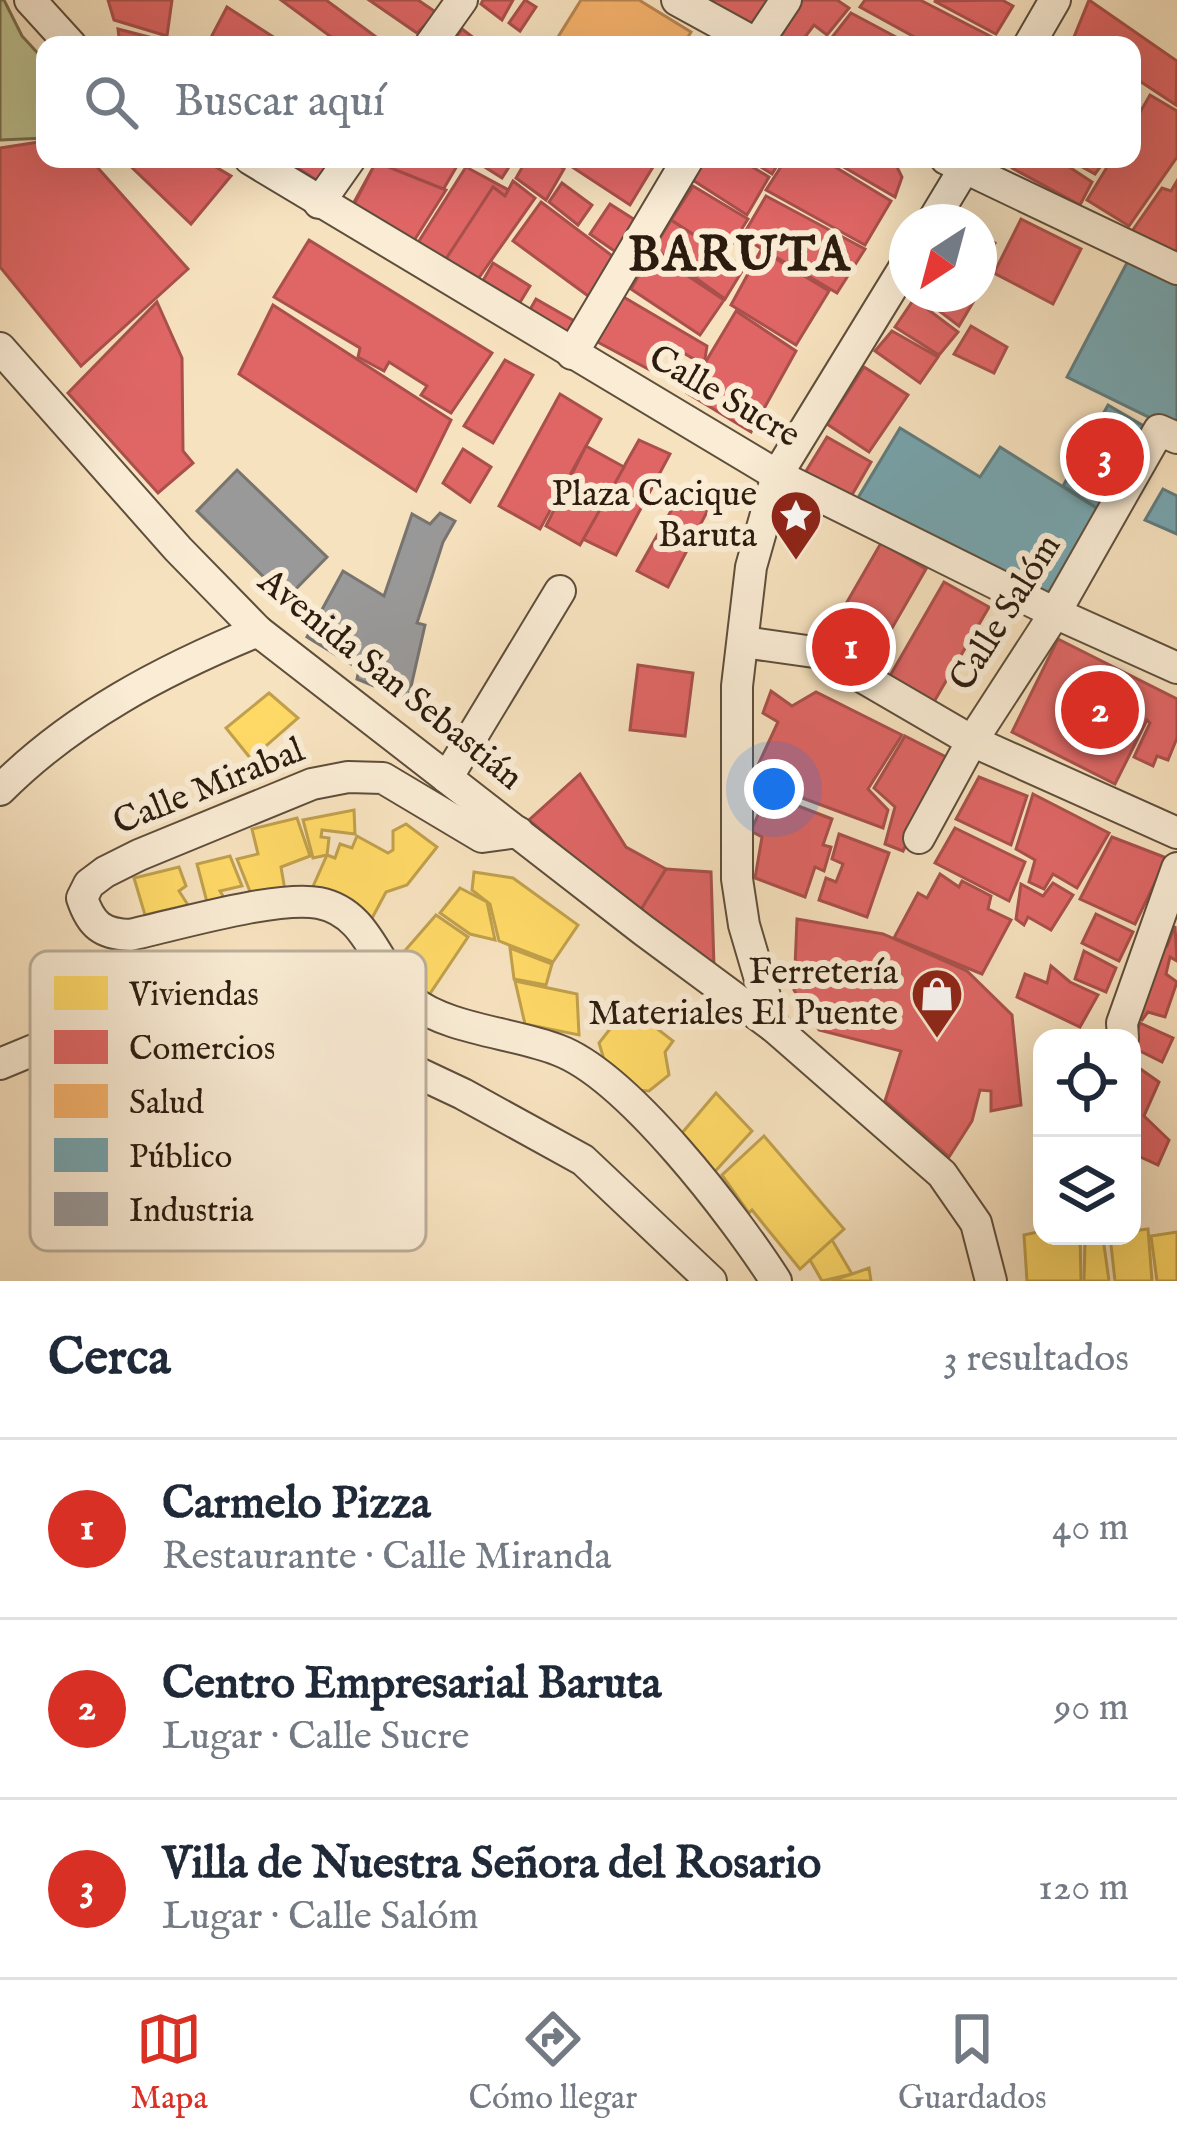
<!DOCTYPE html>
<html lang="es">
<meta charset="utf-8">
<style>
body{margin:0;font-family:"IM FELL English",serif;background:#f6f6f7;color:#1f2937}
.controls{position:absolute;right:36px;bottom:36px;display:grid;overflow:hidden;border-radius:24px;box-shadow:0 12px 48px #0002}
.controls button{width:108px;height:108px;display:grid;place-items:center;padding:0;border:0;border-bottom:3px solid #e0e1e3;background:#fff;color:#1f2937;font:60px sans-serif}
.compass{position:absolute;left:889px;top:204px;width:108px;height:108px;border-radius:50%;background:#fff;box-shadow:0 12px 48px #0002;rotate:216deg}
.you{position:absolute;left:774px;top:789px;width:42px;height:42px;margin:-30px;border:9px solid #fff;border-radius:50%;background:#1a73e8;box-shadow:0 0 0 18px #1a73e833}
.badge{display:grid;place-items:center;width:78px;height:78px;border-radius:50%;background:#d93025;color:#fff;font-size:39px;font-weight:700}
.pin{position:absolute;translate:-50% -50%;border:6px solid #fff;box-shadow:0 3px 12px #0006}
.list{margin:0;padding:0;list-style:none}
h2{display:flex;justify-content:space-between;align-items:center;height:156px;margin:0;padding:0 48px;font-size:51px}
h2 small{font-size:39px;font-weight:400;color:#747a83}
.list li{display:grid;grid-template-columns:78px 1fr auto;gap:36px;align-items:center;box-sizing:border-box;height:180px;padding:0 48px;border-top:3px solid #e0e1e3}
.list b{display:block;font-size:45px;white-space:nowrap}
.list p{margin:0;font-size:39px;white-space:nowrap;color:#747a83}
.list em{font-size:39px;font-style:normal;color:#747a83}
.icon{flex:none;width:66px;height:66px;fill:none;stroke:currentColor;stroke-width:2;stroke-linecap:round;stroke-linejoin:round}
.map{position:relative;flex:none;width:1177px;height:1281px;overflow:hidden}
.search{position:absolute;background:#fff;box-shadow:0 12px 48px #0002;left:36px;right:36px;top:36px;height:132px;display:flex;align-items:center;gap:30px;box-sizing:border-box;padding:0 42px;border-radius:24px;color:#747a83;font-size:45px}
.sheet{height:696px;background:#fff}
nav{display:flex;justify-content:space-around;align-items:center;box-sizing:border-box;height:168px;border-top:3px solid #e0e1e3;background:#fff;font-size:33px;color:#747a83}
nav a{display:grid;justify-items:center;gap:6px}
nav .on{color:#d93025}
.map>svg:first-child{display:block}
.green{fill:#bfc290;stroke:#766f50;stroke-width:3}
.homes{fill:#ffd966;stroke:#c0a04c;stroke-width:3}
.shops{fill:#e06666;stroke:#aa504c;stroke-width:3}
.health{fill:#f6b26b;stroke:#b9854f;stroke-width:3}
.public{fill:#76a5af;stroke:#607c7f;stroke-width:3}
.industry{fill:#999;stroke:#787470;stroke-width:3}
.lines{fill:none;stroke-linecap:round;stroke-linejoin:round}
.minor-casing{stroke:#5f4e3b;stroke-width:34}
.minor{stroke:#faecd5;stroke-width:30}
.labels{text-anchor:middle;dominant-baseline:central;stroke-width:12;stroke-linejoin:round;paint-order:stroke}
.street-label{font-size:36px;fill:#2c1c0f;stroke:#faecd5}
.poi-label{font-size:36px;fill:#2c1c0f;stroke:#faecd5;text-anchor:end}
.district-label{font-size:48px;font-weight:bold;letter-spacing:3px;fill:#2c1c0f;stroke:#faecd5}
.key{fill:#faecd5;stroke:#bcae9a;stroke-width:3}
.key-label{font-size:33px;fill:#2c1c0f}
</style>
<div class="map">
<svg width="1177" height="1281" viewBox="0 0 1177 1281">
<rect width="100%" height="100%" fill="#f7e2bf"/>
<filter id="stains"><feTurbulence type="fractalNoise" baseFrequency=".00167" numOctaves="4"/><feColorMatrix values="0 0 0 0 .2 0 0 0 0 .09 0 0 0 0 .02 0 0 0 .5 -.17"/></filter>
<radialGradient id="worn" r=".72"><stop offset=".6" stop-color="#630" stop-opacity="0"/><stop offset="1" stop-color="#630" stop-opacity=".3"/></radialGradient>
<path class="green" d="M 0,0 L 4,0 L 22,36 L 45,61 L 45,138 L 0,140 Z"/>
<g class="homes">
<path d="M 269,693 L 298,718 L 251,759 L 226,728 Z"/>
<path d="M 354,810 L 355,834 L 322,830 L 321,837 L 329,838 L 327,855 L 313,858 L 303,820 Z"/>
<path d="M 297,818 L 310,856 L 281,867 L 286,896 L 255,904 L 237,859 L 258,854 L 252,829 Z"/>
<path d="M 406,824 L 437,847 L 407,885 L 386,892 L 370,922 L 311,891 L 327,855 L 335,858 L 340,844 L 352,848 L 357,836 L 388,853 L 393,850 L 393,831 Z"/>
<path d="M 230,856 L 242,886 L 220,891 L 226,901 L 208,906 L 197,864 Z"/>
<path d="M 179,867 L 186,886 L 179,891 L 188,905 L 145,915 L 134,878 Z"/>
<path d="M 474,872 L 513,878 L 578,925 L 553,962 L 499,941 L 490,904 L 472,890 Z"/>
<path d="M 460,888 L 487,902 L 495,940 L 470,934 L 440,913 Z"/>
<path d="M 436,915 L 468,937 L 427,998 L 395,962 Z"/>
<path d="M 510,948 L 552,964 L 546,985 L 514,979 Z"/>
<path d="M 515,981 L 577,994 L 579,1035 L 525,1024 Z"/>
<path d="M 628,1006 L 673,1041 L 665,1052 L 669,1075 L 649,1091 L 622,1089 L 610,1079 L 599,1043 Z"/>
<path d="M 716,1093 L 752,1131 L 709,1178 L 676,1140 Z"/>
<path d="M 764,1136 L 844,1229 L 800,1269 L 752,1210 L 749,1213 L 722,1175 Z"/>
<path d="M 1148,1229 L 1152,1281 L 1115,1281 L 1110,1236 L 1132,1236 L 1132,1231 Z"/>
<path d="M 1042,1231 L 1042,1236 L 1080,1236 L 1081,1281 L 1027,1281 L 1024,1235 Z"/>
<path d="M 1177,1232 L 1177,1281 L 1157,1281 L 1151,1236 Z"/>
<path d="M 1103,1238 L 1109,1281 L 1084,1281 L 1085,1241 Z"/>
<path d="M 832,1240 L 852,1274 L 822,1281 L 810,1260 Z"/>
<path d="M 869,1268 L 871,1281 L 831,1281 L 852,1274 Z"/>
</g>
<g class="shops">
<path d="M 108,0 L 172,0 L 167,36 L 114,20 Z"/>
<path d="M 281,0 L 326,0 L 383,42 L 342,45 Z"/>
<path d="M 369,0 L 418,0 L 437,13 L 417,33 Z"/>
<path d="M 483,0 L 513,0 L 502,20 L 481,4 Z"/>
<path d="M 525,0 L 536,7 L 520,31 L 509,23 Z"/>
<path d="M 701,0 L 769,0 L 751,28 Z"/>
<path d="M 800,0 L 837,0 L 849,8 L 827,35 L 814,25 L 799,45 L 772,45 Z"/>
<path d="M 865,0 L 920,0 L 994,38 L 990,45 L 929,45 L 860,7 Z"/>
<path d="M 1002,0 L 1013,6 L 996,34 L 934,1 Z"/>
<path d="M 1089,0 L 1177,61 L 1176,105 L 1132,76 L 1132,45 L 1086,45 L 1074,37 Z"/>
<path d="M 227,7 L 275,38 L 268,45 L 207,45 Z"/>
<path d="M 851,13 L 911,45 L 826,45 Z"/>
<path d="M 118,29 L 168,42 L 168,45 L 120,45 Z"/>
<path d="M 462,29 L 483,45 L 451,45 Z"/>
<path d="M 1150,95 L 1177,111 L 1177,157 L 1129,226 L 1087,200 L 1112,159 L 1132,159 L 1132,126 Z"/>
<path d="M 45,141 L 45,159 L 90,159 L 188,269 L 81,366 L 0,267 L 0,148 Z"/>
<path d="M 123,159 L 202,159 L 231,176 L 191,224 Z"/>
<path d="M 284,159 L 335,159 L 321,183 Z"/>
<path d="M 378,159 L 461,159 L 408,250 L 348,213 Z"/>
<path d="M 472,159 L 514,159 L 502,178 Z"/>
<path d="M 527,159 L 549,159 L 564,169 L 546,200 L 516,178 Z"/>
<path d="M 560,159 L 651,159 L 656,162 L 630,205 Z"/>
<path d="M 701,159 L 739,159 L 769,177 L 747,215 L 691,179 Z"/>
<path d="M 748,159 L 781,159 L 772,174 Z"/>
<path d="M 786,159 L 822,159 L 891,201 L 865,245 L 766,190 Z"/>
<path d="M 830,159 L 893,159 L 902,177 L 895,197 Z"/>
<path d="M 1010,159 L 1057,159 L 1092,182 L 1080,205 L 1012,168 Z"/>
<path d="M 1068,159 L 1106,159 L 1095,174 Z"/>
<path d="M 376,162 L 446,190 L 410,247 L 349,214 Z"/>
<path d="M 466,167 L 527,200 L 472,287 L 412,252 Z"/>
<path d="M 513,181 L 535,198 L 471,289 L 440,268 L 493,187 L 505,196 Z"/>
<path d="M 1177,181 L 1177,253 L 1130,234 L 1162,188 L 1171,191 Z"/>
<path d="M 562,183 L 592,205 L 578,225 L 549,202 Z"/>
<path d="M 693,186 L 748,219 L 725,255 L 671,220 Z"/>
<path d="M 766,196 L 865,249 L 837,293 L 742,237 Z"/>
<path d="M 541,202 L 615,258 L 591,298 L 513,241 Z"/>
<path d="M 610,204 L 635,220 L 616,252 L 590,234 Z"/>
<path d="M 1021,219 L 1081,249 L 1053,304 L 994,273 Z"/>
<path d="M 671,220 L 744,268 L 725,299 L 654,248 Z"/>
<path d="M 979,234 L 995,243 L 979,269 Z"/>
<path d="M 309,240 L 492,353 L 451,413 L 421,395 L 427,386 L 389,362 L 384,371 L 358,357 L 360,348 L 274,297 Z"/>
<path d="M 761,250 L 829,291 L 796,345 L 731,305 Z"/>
<path d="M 652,252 L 724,300 L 700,335 L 631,289 Z"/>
<path d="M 493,263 L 530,286 L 511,317 L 477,291 Z"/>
<path d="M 615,292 L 707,346 L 704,365 L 665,342 L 650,370 L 590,338 Z"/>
<path d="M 917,294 L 978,294 L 959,326 Z"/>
<path d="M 536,299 L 578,323 L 564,349 L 523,322 Z"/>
<path d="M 914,299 L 958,332 L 939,355 L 895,327 Z"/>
<path d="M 157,302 L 182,358 L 183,451 L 193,463 L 158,493 L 68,393 Z"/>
<path d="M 273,305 L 451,420 L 416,491 L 239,374 Z"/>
<path d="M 736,311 L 796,351 L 751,432 L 687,393 Z"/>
<path d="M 971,326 L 1007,347 L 994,373 L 954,354 Z"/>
<path d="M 892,331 L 938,357 L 920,383 L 875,351 Z"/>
<path d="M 505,360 L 533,375 L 493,443 L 464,426 Z"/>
<path d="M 864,367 L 908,395 L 869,452 L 827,424 Z"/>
<path d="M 560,394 L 601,419 L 540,529 L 499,506 Z"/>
<path d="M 827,437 L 871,462 L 849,500 L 803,476 Z"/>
<path d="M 639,440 L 670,454 L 616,555 L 583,539 Z"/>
<path d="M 586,446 L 624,467 L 580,545 L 546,526 Z"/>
<path d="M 463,449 L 491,467 L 470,502 L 443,483 Z"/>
<path d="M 680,495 L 709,508 L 668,587 L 637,571 Z"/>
<path d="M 881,543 L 926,569 L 869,668 L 824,642 Z"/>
<path d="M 944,582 L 989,607 L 931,707 L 887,681 Z"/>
<path d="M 1058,639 L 1177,699 L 1177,738 L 1168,760 L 1157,756 L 1153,766 L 1134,757 L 1150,723 L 1147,720 L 1115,784 L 1012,732 Z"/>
<path d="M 638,665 L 693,673 L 685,736 L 630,730 Z"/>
<path d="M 771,691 L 792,706 L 816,692 L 902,735 L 868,789 L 888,810 L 883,828 L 789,793 L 794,777 L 758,765 L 778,722 L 763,713 Z"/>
<path d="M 905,736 L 948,758 L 903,851 L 885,844 L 895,807 L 874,788 Z"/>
<path d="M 580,774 L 626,847 L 666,869 L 639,913 L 529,820 Z"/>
<path d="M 979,777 L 1027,796 L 1011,845 L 956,819 Z"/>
<path d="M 767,794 L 832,819 L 823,845 L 831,847 L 824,871 L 815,867 L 805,897 L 755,878 L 762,837 L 751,831 Z"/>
<path d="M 1033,794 L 1109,833 L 1077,888 L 1053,874 L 1044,889 L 1029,882 L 1035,860 L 1016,849 Z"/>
<path d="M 955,828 L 1025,862 L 1009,901 L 935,863 Z"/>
<path d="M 839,834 L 889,853 L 867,917 L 819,900 L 826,878 L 836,882 L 843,864 L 832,859 Z"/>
<path d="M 1112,837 L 1167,858 L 1135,924 L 1080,899 Z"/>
<path d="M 666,869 L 711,872 L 714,966 L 639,913 Z"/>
<path d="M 940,874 L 959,887 L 962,881 L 991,896 L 988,909 L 1011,920 L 982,974 L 894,938 L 918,893 L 927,898 Z"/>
<path d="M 1053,883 L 1073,895 L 1051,930 L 1028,917 L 1024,925 L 1016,919 L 1021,884 L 1043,896 Z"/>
<path d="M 1096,914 L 1133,932 L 1119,961 L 1082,943 Z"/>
<path d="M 797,919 L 883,934 L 967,971 L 1012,1015 L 1021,1105 L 991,1111 L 991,1091 L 980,1090 L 972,1121 L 949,1157 L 885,1101 L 901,1051 L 819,1030 L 794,990 Z"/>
<path d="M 1175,926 L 1177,961 L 1170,957 L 1166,974 L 1177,982 L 1165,1017 L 1148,1012 L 1142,1020 L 1131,1014 L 1140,997 L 1147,997 L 1150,989 L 1142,985 L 1158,943 L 1167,946 Z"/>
<path d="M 1084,951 L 1116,968 L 1106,992 L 1075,979 Z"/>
<path d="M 1051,966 L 1070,982 L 1098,995 L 1080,1027 L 1017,997 L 1025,974 L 1047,983 Z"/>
<path d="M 1140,1023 L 1173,1038 L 1162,1062 L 1132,1047 Z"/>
<path d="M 1132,1063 L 1159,1082 L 1144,1116 L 1169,1140 L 1158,1165 L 1132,1153 Z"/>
</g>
<path class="health" d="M 581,0 L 639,0 L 691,32 L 683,45 L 553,45 Z"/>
<g class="public">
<path d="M 1129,259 L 1177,285 L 1177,431 L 1067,377 Z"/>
<path d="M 1108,405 L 1149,429 L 1098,509 L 1063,486 Z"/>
<path d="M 900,428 L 980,477 L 1000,447 L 1098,509 L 1044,607 L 850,511 Z"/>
<path d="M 1163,489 L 1177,496 L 1177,534 L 1145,520 Z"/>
</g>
<g class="industry">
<path d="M 237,470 L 327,557 L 286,599 L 197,511 Z"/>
<path d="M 440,513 L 455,521 L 443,542 L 417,623 L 425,625 L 408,700 L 357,679 L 359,669 L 307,637 L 343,571 L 384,596 L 412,514 L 430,524 Z"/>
</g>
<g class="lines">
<g class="minor-casing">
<g id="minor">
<path d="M 30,0 L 71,45"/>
<path d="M 677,0 L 759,45"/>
<path d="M 430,45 L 462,0"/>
<path d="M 756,45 L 786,0"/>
<path d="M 1029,45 L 1055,0"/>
<path d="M 250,159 L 777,475 L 1055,613 L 1177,668"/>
<path d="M 946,159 L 1177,269"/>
<path d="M 319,203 L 350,159"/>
<path d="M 932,222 L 970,159"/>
<path d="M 0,348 L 178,549 L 258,631 L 643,930 L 774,1027 L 942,1174 L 976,1223 L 991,1281"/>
<path d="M 572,354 L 688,159"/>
<path d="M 743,642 L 821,653 L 972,741 L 1177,833"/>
<path d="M 447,778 L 560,591"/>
<path d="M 0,790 C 73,717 163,670 258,631"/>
<path d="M 518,832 L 482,837 L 383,778 L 348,777 L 312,784 L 139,855 L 105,872 L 89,884 L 82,898 C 91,925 102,934 130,935 C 176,925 277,895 319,903 C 370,913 376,969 411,1000 C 445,1029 515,1033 558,1050 C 628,1076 735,1217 776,1281"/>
<path d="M 919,838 L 972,741 L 1055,613 L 1159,430 L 1177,438"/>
<path d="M 774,1027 L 744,925 L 737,879 L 737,686 L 751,567 L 777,475 L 907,263"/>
<path d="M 1123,1038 L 1122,1023 L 1177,868"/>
<path d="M 0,1064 L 104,1021 L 154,1006 L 229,1003 L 323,1015 L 376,1053 L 463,1094 L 583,1160 L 711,1281"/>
</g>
</g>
<use href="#minor" class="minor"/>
</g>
<defs>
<g id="sight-pin" transform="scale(2.7)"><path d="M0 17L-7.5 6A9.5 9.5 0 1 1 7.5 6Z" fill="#8f2418" stroke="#faecd5"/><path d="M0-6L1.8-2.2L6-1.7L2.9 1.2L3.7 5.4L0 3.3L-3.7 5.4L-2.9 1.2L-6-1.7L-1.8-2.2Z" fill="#fff"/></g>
<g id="shop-pin" transform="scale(2.7)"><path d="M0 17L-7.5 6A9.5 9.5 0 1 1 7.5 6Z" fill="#8f2418" stroke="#faecd5"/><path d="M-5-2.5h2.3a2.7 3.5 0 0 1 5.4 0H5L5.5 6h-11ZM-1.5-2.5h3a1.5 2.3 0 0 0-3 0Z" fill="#fff"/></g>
</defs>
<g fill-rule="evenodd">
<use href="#sight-pin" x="796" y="516"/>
<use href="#shop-pin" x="937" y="994"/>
</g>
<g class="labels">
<g class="street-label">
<text transform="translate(724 397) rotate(30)">Calle Sucre</text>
<text transform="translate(1006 613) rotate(-58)">Calle Salóm</text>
<text transform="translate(390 680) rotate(39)">Avenida San Sebastián</text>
<text transform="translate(209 787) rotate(-22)">Calle Mirabal</text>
</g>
<g class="poi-label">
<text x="757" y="495">Plaza Cacique<tspan x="757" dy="41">Baruta</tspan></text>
<text x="898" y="973">Ferretería<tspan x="898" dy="41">Materiales El Puente</tspan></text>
</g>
<g class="district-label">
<text x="740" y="257">BARUTA</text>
</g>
</g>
<rect x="30" y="951" width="396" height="300" rx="18" class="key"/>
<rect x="54" y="976" width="54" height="34" fill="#ffd966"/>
<rect x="54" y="1030" width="54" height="34" fill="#e06666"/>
<rect x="54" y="1084" width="54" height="34" fill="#f6b26b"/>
<rect x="54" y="1138" width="54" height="34" fill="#76a5af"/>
<rect x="54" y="1192" width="54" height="34" fill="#999"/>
<g class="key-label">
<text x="129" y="1005">Viviendas</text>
<text x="129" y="1059">Comercios</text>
<text x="129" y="1113">Salud</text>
<text x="129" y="1167">Público</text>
<text x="129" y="1221">Industria</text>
</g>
<rect width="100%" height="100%" filter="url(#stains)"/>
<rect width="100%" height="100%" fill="url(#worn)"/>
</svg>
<div class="controls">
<button><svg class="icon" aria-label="locate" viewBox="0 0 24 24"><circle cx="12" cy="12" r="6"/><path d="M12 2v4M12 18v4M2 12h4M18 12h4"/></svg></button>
<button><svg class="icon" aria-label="layers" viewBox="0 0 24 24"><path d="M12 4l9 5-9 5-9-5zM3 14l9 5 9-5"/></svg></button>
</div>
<svg class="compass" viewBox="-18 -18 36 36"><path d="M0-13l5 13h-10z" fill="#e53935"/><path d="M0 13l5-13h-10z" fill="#747a83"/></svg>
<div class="you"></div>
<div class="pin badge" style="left:851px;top:647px">1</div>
<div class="pin badge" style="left:1100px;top:710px">2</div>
<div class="pin badge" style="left:1105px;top:457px">3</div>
<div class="search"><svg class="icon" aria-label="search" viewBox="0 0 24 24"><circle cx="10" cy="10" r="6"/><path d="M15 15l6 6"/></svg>Buscar aquí</div>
</div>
<section class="sheet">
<h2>Cerca<small>3 resultados</small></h2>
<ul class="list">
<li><span class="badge">1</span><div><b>Carmelo Pizza</b><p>Restaurante · Calle Miranda</p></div><em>40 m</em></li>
<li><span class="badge">2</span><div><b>Centro Empresarial Baruta</b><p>Lugar · Calle Sucre</p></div><em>90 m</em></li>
<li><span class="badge">3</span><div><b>Villa de Nuestra Señora del Rosario</b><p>Lugar · Calle Salóm</p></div><em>120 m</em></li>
</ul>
</section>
<nav>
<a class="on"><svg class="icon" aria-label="map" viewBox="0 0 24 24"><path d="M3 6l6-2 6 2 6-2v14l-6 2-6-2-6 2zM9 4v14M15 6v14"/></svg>Mapa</a>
<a><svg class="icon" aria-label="directions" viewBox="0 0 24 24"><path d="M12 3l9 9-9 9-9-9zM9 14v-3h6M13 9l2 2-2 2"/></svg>Cómo llegar</a>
<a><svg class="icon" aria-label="saved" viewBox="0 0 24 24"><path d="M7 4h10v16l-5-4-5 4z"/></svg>Guardados</a>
</nav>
